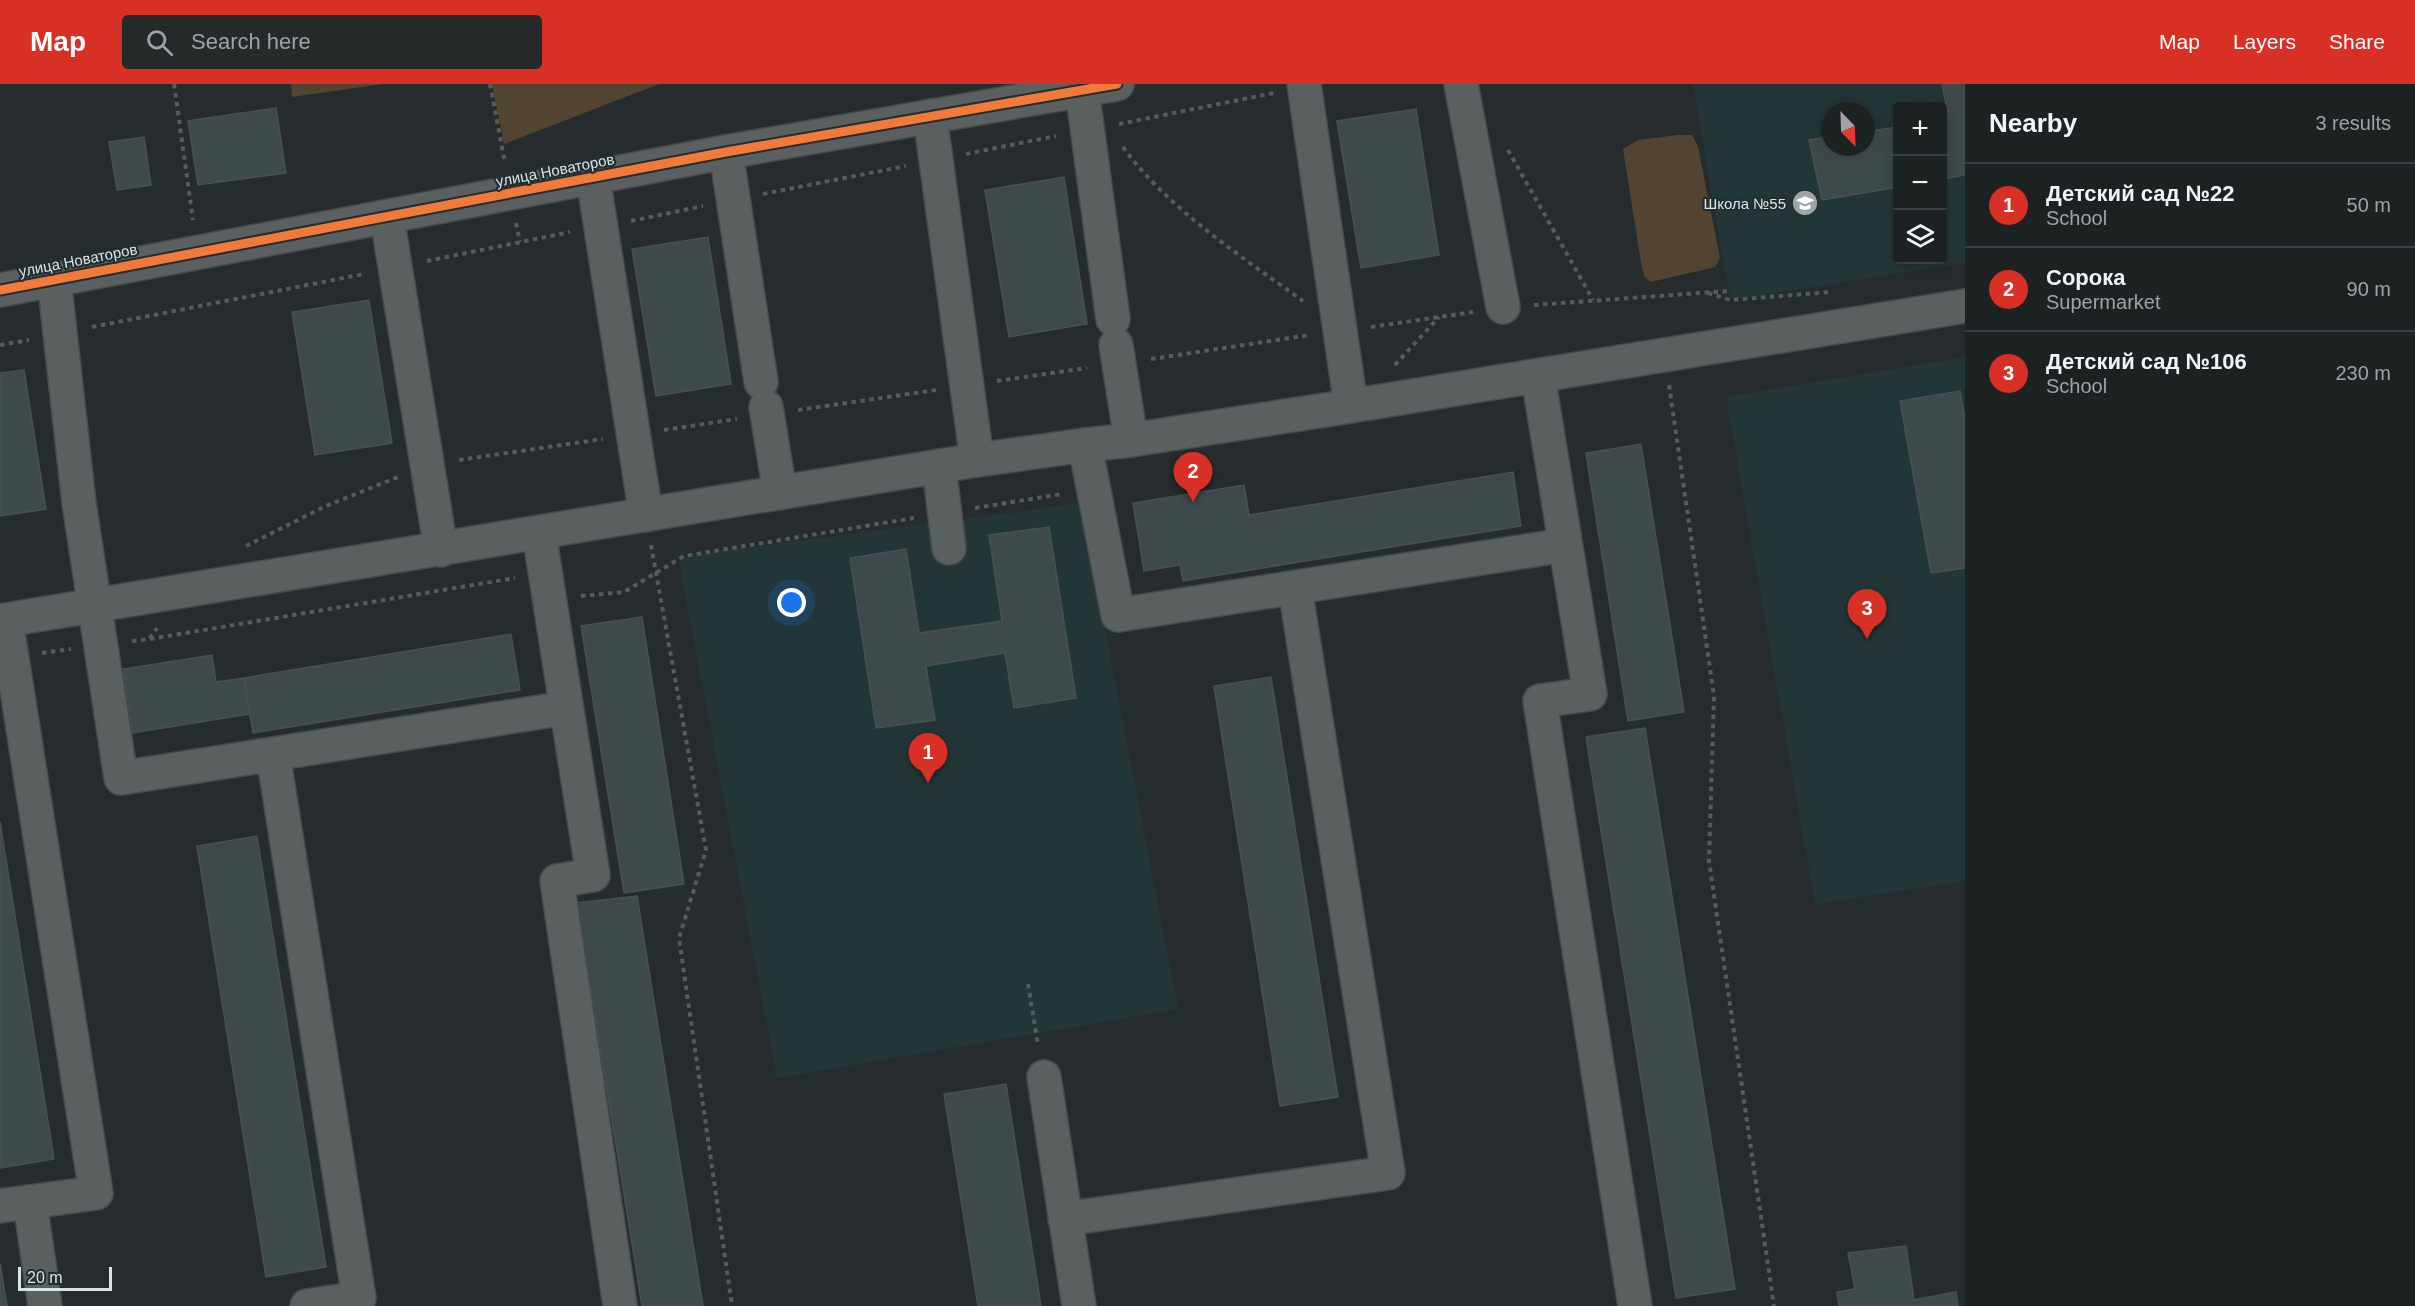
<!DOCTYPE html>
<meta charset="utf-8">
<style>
body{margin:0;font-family:Helvetica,sans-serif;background:#25292a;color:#f1f3f6}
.controls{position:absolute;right:18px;top:18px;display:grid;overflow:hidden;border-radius:6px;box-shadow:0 3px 15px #0003}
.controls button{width:54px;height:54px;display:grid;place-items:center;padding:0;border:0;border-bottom:2px solid #3a3e40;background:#1c2122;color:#f1f3f6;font:30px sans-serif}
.compass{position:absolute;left:1821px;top:18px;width:54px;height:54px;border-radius:50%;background:#1c2122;box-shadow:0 3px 15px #0003;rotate:157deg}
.scale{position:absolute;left:18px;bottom:15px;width:94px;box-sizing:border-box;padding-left:6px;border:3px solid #dce4e5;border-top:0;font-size:16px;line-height:21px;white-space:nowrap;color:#dce4e5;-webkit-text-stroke:4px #222f31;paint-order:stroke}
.you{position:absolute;left:792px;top:519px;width:21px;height:21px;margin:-15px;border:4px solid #fff;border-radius:50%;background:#1a73e8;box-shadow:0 0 0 9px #1a73e833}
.badge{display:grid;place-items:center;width:39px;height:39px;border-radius:50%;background:#d93025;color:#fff;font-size:20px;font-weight:700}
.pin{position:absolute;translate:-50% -50px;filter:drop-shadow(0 2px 3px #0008)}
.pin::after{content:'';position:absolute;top:32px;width:21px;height:18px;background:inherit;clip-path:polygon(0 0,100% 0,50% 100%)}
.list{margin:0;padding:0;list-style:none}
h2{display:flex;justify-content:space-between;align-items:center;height:78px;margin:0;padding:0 24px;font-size:26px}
h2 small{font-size:20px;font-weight:400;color:#a0a3a5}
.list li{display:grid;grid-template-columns:39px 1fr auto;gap:18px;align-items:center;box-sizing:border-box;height:84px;padding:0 24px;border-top:2px solid #3a3e40}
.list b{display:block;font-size:22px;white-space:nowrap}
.list p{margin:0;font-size:20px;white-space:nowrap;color:#a0a3a5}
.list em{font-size:20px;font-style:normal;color:#a0a3a5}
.icon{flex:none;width:33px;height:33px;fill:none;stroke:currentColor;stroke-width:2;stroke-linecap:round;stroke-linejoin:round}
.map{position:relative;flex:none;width:1965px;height:1222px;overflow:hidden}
header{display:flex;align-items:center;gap:36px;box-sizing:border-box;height:84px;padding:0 30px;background:#d93025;color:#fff}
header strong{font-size:28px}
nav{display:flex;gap:33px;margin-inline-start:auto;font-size:21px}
.search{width:420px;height:54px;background:#25292a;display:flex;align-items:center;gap:15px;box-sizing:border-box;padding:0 21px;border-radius:6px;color:#a0a3a5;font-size:22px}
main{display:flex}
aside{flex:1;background:#1c2122}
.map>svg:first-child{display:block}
.built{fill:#223638;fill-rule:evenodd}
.green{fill:#524431}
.building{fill:#3e494b;stroke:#4a5051;stroke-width:1.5}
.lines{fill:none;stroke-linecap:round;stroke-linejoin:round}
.minor-casing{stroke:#454a4b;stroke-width:36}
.path{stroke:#565b5b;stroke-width:4;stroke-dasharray:4.5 4.5;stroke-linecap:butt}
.minor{stroke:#5a5f60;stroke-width:33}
.cycleway-casing{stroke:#222f31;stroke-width:13}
.cycleway{stroke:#f17a3a;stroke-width:9}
.labels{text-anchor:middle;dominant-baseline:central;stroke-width:4.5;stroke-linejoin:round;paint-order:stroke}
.street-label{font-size:15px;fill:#dce4e5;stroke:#222f31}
.poi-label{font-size:15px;fill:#dce4e5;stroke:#222f31;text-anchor:end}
</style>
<header>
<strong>Map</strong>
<div class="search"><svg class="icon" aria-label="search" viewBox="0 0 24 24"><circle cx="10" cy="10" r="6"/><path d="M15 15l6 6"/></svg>Search here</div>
<nav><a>Map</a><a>Layers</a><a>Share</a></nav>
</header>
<main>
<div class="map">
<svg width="1965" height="1222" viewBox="0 0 1965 1222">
<rect width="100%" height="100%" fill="#262c2e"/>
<g class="built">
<path d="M 1693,0 L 1965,0 L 1965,179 L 1730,216 ZM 1898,22 L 1942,22 L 1942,176 L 1898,176 ZM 1830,27 L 1866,27 L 1866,63 L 1830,63 Z"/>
<path d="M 1965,273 L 1965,797 L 1815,820 L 1726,313 Z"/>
<path d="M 1081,419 L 1178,925 L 777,994 L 678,473 Z"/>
</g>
<g class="green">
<path d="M 291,0 L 383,0 L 292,13 Z"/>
<path d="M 492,0 L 659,0 L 504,60 Z"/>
<path d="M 1678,51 L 1692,51 L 1698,63 L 1720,174 L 1715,183 L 1651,198 L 1644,192 L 1641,178 L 1623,65 L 1638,56 Z"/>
</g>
<g class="building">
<path d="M 1942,0 L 1965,0 L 1965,91 L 1942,95 L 1942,36 L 1949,35 Z"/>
<path d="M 276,24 L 286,89 L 198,101 L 188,37 Z"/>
<path d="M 1416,25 L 1439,171 L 1361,184 L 1337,37 Z"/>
<path d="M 1898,43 L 1898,103 L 1822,116 L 1809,56 L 1830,53 L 1830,63 L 1866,63 L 1866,48 Z"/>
<path d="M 144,53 L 151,101 L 117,106 L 109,58 Z"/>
<path d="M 1064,93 L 1087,240 L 1009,253 L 985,106 Z"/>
<path d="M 708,153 L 731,300 L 656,312 L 632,165 Z"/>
<path d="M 369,216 L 392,359 L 315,371 L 292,228 Z"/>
<path d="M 24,286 L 46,425 L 0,432 L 0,289 Z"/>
<path d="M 1960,307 L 1965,334 L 1965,484 L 1931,489 L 1900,317 Z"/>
<path d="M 1641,360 L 1684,628 L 1628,637 L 1586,369 Z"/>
<path d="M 1513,388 L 1521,442 L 1183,497 L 1180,481 L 1144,487 L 1133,419 L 1244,401 L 1249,431 Z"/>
<path d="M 1049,443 L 1076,614 L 1014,624 L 1005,569 L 926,582 L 935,636 L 876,644 L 850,474 L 906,465 L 919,549 L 1002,537 L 989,451 Z"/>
<path d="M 642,533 L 684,800 L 624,809 L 581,542 Z"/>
<path d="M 511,550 L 520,606 L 253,649 L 244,594 Z"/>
<path d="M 212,571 L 216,598 L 244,594 L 250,630 L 133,649 L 123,585 Z"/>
<path d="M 1271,593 L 1338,1013 L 1280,1022 L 1214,602 Z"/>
<path d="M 1645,644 L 1735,1205 L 1676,1214 L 1586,653 Z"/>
<path d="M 0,738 L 54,1075 L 0,1084 Z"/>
<path d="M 257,752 L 326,1183 L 266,1193 L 197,762 Z"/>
<path d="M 637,812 L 703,1222 L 642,1222 L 577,819 Z"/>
<path d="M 1006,1000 L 1041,1222 L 978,1222 L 944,1010 Z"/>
<path d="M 1906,1162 L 1914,1216 L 1956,1208 L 1958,1222 L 1839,1222 L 1837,1208 L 1855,1205 L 1848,1169 Z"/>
<path d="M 0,1179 L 7,1222 L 0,1222 Z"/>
</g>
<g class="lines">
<g class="minor-casing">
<g id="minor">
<path d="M 1304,0 L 1351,322"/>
<path d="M 1461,0 L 1503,223"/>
<path d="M 1082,6 L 1113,235"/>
<path d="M 930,32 L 977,376 L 1085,361 L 1118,531 L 1565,461"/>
<path d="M 726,68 L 761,298"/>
<path d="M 593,93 L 646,431"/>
<path d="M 387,133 L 441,466"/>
<path d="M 54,195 L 79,419 L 121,694 L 273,670"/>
<path d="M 0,206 L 726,68 L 1117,0"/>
<path d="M 1116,261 L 1131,356"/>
<path d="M 1538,292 L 1590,610 L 1540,617 L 1635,1222"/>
<path d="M 766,323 L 780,409"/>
<path d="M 1085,361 L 1131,356 L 1351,322 L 1965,222"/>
<path d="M 939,382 L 949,464"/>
<path d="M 539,449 L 593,791 L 557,797 L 620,1222"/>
<path d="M 0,537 L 977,376"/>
<path d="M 1044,993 L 1079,1222"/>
<path d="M 30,1118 L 45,1222"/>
<path d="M 0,1122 L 96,1109 L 6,536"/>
<path d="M 1065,1135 L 1388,1089 L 1295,504"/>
<path d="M 307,1222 L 359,1214 L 273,670 L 566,624"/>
</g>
</g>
<g class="path">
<path d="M 174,0 L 193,136"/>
<path d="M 490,0 L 505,79"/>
<path d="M 1119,40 L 1274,9"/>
<path d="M 1123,63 C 1166,123 1243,174 1303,217"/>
<path d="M 1508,66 L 1593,216"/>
<path d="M 966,70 L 1056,52"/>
<path d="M 763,110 L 906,82"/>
<path d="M 631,137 L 703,122"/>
<path d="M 516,139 L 520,158"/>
<path d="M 427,177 L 570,148"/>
<path d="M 1708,209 L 1730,216 L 1831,208"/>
<path d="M 1534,221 L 1728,207"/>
<path d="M 92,243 L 364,190"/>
<path d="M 1371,243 L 1473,228"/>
<path d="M 0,261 L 29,256"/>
<path d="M 1151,275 L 1310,251"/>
<path d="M 1395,281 L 1439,233"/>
<path d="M 997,297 L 1087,284"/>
<path d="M 1669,301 L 1714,612 L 1709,777 L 1774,1222"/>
<path d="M 798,326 L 936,306"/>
<path d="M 664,346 L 737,335"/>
<path d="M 459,376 L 603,355"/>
<path d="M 975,424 L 1062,410"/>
<path d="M 651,461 L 706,766 L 679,854 L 732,1222"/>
<path d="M 246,462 L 326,422 L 398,393"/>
<path d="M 581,512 L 624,508 L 684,472 L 914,434"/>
<path d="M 150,555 L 515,494"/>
<path d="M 132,557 L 149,555 L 157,544"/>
<path d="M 42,569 L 71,565"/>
<path d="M 1028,900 L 1038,961"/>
</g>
<use href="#minor" class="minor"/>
<g class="cycleway-casing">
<path id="cycleway" d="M 0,206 L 726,68 L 1117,0"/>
</g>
<use href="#cycleway" class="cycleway"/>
</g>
<defs>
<g id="school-disc" transform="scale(1.35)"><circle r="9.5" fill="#9ca4a5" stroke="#222f31"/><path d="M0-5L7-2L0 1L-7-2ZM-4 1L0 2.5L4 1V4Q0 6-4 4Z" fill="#fff"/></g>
</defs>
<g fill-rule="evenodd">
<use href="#school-disc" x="1805" y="119"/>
</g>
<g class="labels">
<g class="street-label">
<text transform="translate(555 86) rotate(-11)">улица Новаторов</text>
<text transform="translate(78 176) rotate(-11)">улица Новаторов</text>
</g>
<g class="poi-label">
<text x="1786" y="119">Школа №55</text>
</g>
</g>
</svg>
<div class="controls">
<button>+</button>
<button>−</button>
<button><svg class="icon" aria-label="layers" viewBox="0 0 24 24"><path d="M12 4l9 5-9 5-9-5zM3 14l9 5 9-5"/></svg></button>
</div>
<svg class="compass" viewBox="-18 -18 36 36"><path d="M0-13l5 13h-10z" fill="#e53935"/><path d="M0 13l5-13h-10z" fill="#a0a3a5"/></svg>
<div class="scale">20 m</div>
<div class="you"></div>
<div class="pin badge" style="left:928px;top:699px">1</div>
<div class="pin badge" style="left:1193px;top:418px">2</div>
<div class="pin badge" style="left:1867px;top:555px">3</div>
</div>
<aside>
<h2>Nearby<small>3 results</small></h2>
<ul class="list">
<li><span class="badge">1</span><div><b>Детский сад №22</b><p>School</p></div><em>50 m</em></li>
<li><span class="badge">2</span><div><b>Сорока</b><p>Supermarket</p></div><em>90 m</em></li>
<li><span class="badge">3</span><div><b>Детский сад №106</b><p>School</p></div><em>230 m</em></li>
</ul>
</aside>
</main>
